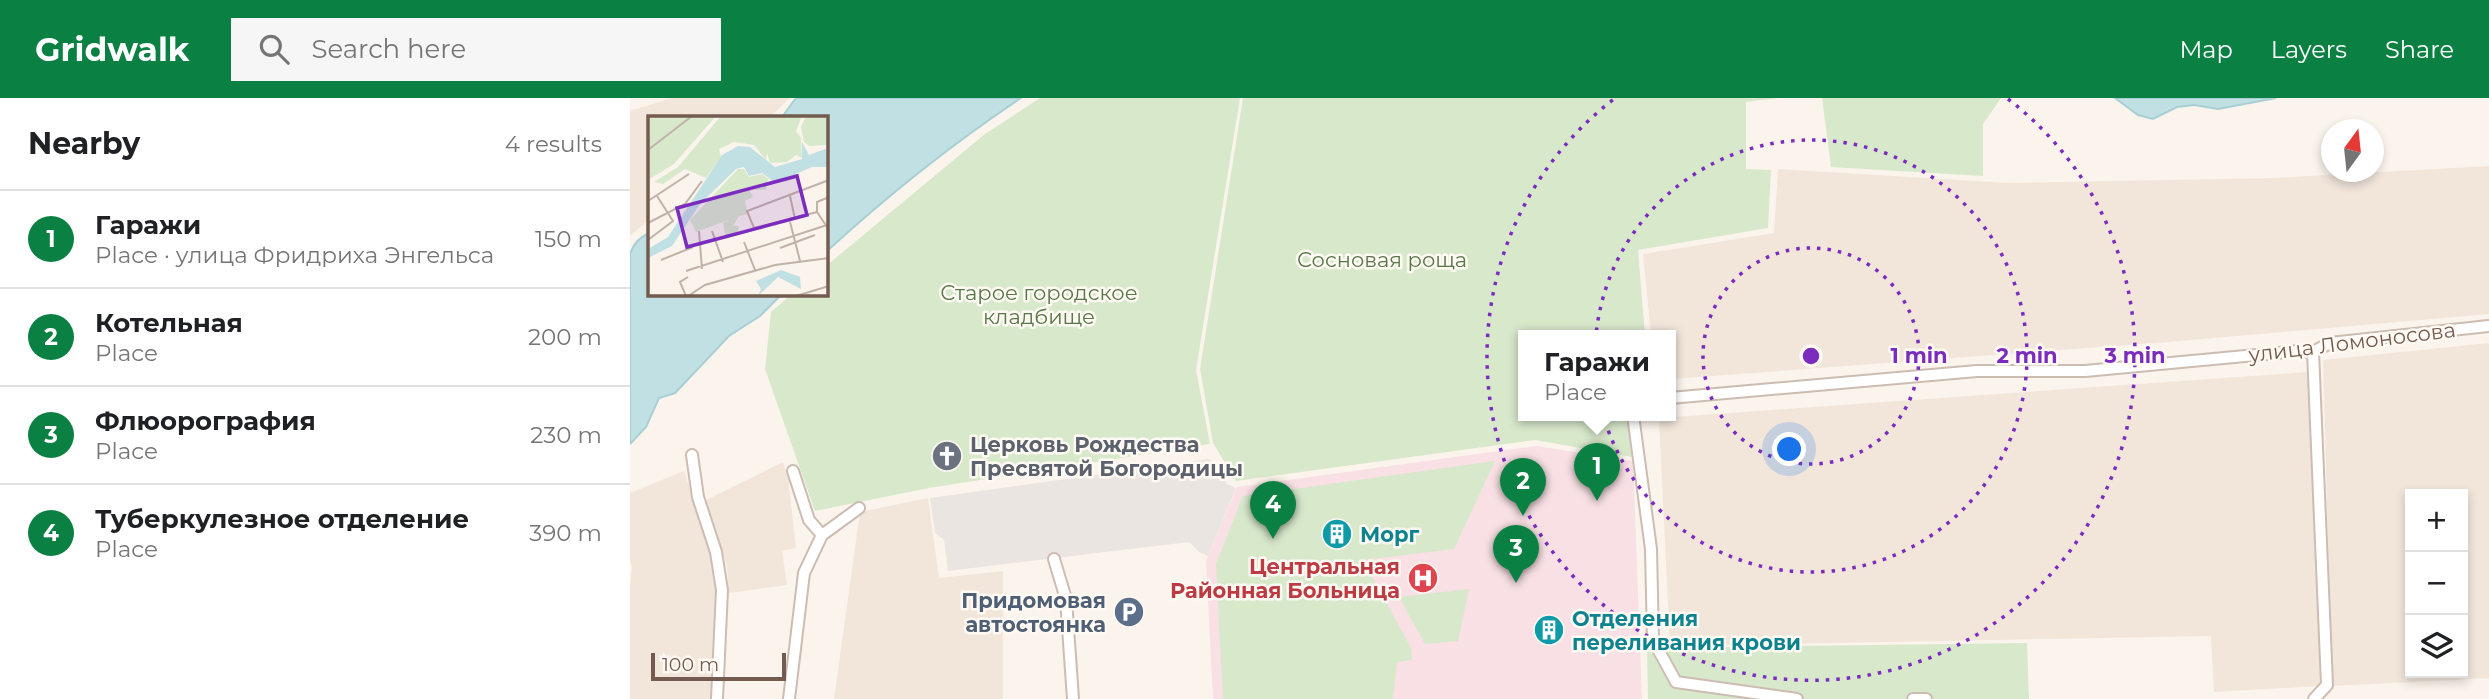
<!DOCTYPE html>
<meta charset="utf-8">
<style>
body{margin:0;font-family:Montserrat,sans-serif;background:#f6f6f6;color:#202124}
.controls{position:absolute;right:21px;bottom:21px;display:grid;overflow:hidden;border-radius:0px;box-shadow:0 4px 10px #0003}
.controls button{width:63px;height:63px;display:grid;place-items:center;padding:0;border:0;border-bottom:2px solid #e0e0e0;background:#fff;color:#202124;font:35px sans-serif}
.compass{position:absolute;left:1691px;top:21px;width:63px;height:63px;border-radius:50%;background:#fff;box-shadow:0 4px 10px #0003;rotate:15deg}
.scale{position:absolute;left:21px;bottom:18px;width:135px;box-sizing:border-box;padding-left:7px;border:4px solid #745b50;border-top:0;font-size:19px;line-height:24px;white-space:nowrap;color:#745b50;-webkit-text-stroke:5px #fef9f2;paint-order:stroke}
.you{position:absolute;left:1160px;top:352px;width:24px;height:24px;margin:-18px;border:5px solid #fff;border-radius:50%;background:#1a73e8;box-shadow:0 0 0 10px #1a73e833}
.badge{display:grid;place-items:center;width:46px;height:46px;border-radius:50%;background:#0b8043;color:#fff;font-size:23px;font-weight:700}
.pin{position:absolute;translate:-50% -58px;filter:drop-shadow(0 2px 4px #0008)}
.pin::after{content:'';position:absolute;top:37px;width:24px;height:21px;background:inherit;clip-path:polygon(0 0,100% 0,50% 100%)}
.popup{position:absolute;left:888px;top:232px;width:158px;height:91px;box-sizing:border-box;display:grid;place-content:center;border-radius:0px;background:#fff;filter:drop-shadow(0 2px 5px #0005);font-size:23px;white-space:nowrap;color:#757577}
.popup b{font-size:26px;color:#202124}
.popup::after{content:'';position:absolute;left:50%;top:100%;margin-left:-14px;border:14px solid transparent;border-top-color:#fff}
.list{margin:0;padding:0;list-style:none}
h2{display:flex;justify-content:space-between;align-items:center;height:91px;margin:0;padding:0 28px;font-size:30px}
h2 small{font-size:23px;font-weight:400;color:#757577}
.list li{display:grid;grid-template-columns:46px 1fr auto;gap:21px;align-items:center;box-sizing:border-box;height:98px;padding:0 28px;border-top:2px solid #e0e0e0}
.list b{display:block;font-size:26px;white-space:nowrap}
.list p{margin:0;font-size:23px;white-space:nowrap;color:#757577}
.list em{font-size:23px;font-style:normal;color:#757577}
.icon{flex:none;width:38px;height:38px;fill:none;stroke:currentColor;stroke-width:2;stroke-linecap:round;stroke-linejoin:round}
.map{position:relative;flex:none;width:1859px;height:601px;overflow:hidden}
header{display:flex;align-items:center;gap:42px;box-sizing:border-box;height:98px;padding:0 35px;background:#0b8043;color:#fff}
header strong{font-size:33px}
nav{display:flex;gap:38px;margin-inline-start:auto;font-size:24px}
.search{width:490px;height:63px;background:#f6f6f6;display:flex;align-items:center;gap:18px;box-sizing:border-box;padding:0 24px;border-radius:0px;color:#757577;font-size:26px}
main{display:flex}
aside{flex:1;background:#fff}
.map>svg:first-child{display:block}
.residential{fill:#f2e6db;fill-rule:evenodd}
.industrial{fill:#ebe5e1}
.medical{fill:#f8e0e4}
.green{fill:#d8e8cb}
.water{fill:#c1e0e3;stroke:#a8cfd4;stroke-width:2}
.lines{fill:none;stroke-linecap:round;stroke-linejoin:round}
.minor-casing{stroke:#cdbcb2;stroke-width:14}
.minor{stroke:#fff;stroke-width:10}
.ring{fill:none;stroke:#7b2cbf;stroke-width:3.5;stroke-dasharray:3.5 7}
.labels{text-anchor:middle;dominant-baseline:central;stroke-width:5;stroke-linejoin:round;paint-order:stroke}
.park-label{font-size:21px;fill:#597849;stroke:#fef9f2}
.street-label{font-size:21px;fill:#745b50;stroke:#fef9f2}
.worship-label{font-size:21px;font-weight:bold;fill:#5b616d;stroke:#fef9f2;text-anchor:start}
.culture-label{font-size:21px;font-weight:bold;fill:#0d838f;stroke:#fef9f2;text-anchor:start}
.health-label{font-size:21px;font-weight:bold;fill:#be3a42;stroke:#fef9f2;text-anchor:end}
.service-label{font-size:21px;font-weight:bold;fill:#4e5e75;stroke:#fef9f2;text-anchor:end}
.inset-road{fill:none;stroke:#c1b2a9;stroke-width:2}
.view{fill:#7b2cbf;fill-opacity:0.15;stroke:#7b2cbf;stroke-width:3.5}
.inset-edge{fill:none;stroke:#745b50;stroke-width:3.5}
.centre{fill:#7b2cbf;stroke:#fef9f2;stroke-width:3.5}
.ring-label{font-size:21px;text-anchor:middle;font-weight:bold;fill:#7b2cbf;stroke:#fef9f2;stroke-width:5;stroke-linejoin:round;paint-order:stroke}
</style>
<header>
<strong>Gridwalk</strong>
<div class="search"><svg class="icon" aria-label="search" viewBox="0 0 24 24"><circle cx="10" cy="10" r="6"/><path d="M15 15l6 6"/></svg>Search here</div>
<nav><a>Map</a><a>Layers</a><a>Share</a></nav>
</header>
<main>
<aside>
<h2>Nearby<small>4 results</small></h2>
<ul class="list">
<li><span class="badge">1</span><div><b>Гаражи</b><p>Place · улица Фридриха Энгельса</p></div><em>150 m</em></li>
<li><span class="badge">2</span><div><b>Котельная</b><p>Place</p></div><em>200 m</em></li>
<li><span class="badge">3</span><div><b>Флюорография</b><p>Place</p></div><em>230 m</em></li>
<li><span class="badge">4</span><div><b>Туберкулезное отделение</b><p>Place</p></div><em>390 m</em></li>
</ul>
</aside>
<div class="map">
<svg width="1859" height="601" viewBox="0 0 1859 601">
<rect width="100%" height="100%" fill="#fbf4ec"/>
<g class="residential">
<path d="M 42,0 L 160,0 L 140,19 L 19,19 L 19,122 L 0,138 L 0,13 Z"/>
<path d="M 1859,68 L 1859,216 L 1538,244 L 1041,281 L 1040,237 L 1021,237 L 1013,156 L 1144,135 L 1148,71 L 1379,85 L 1643,80 Z"/>
<path d="M 1859,245 L 1859,580 L 1702,588 L 1693,262 ZM 1833,396 L 1833,575 L 1780,575 L 1780,396 Z"/>
<path d="M 1678,274 L 1690,588 L 1584,594 L 1581,538 L 1040,548 L 1029,320 Z"/>
<path d="M 153,364 L 158,380 L 166,450 L 152,453 L 157,487 L 99,495 L 97,468 L 76,402 Z"/>
<path d="M 54,373 L 82,456 L 88,492 L 81,601 L 0,601 L 0,488 L 2,468 L 0,463 L 0,395 Z"/>
<path d="M 298,400 L 309,480 L 373,473 L 373,601 L 204,601 L 230,414 Z"/>
</g>
<path class="industrial" d="M 579,361 L 597,386 L 606,390 L 578,458 L 569,454 L 559,444 L 318,473 L 314,442 L 305,435 L 300,400 Z"/>
<path class="medical" d="M 906,348 L 1003,363 L 1012,601 L 583,601 L 576,463 L 607,389 Z"/>
<g class="green">
<path d="M 410,0 L 610,0 L 566,272 L 580,346 L 299,390 L 185,413 L 135,271 L 141,214 L 162,196 L 196,196 L 196,168 L 355,36 Z"/>
<path d="M 613,0 L 1148,0 L 1116,4 L 1116,71 L 1141,72 L 1138,130 L 1008,152 L 1015,237 L 894,237 L 894,317 L 998,317 L 1002,359 L 905,342 L 606,383 L 583,345 L 570,271 Z"/>
<path d="M 1192,0 L 1371,0 L 1353,26 L 1353,78 L 1201,69 Z"/>
<path d="M 865,363 L 824,451 L 733,462 L 781,550 L 782,562 L 767,564 L 763,601 L 593,601 L 586,466 L 613,398 Z"/>
<path d="M 839,491 L 828,543 L 795,546 L 769,499 Z"/>
<path d="M 1397,545 L 1399,601 L 1018,601 L 1017,550 Z"/>
</g>
<g class="water">
<path d="M 166,0 L 391,0 C 322,46 257,98 196,154 L 196,19 L 152,19 Z"/>
<path d="M 1485,0 L 1646,0 L 1588,11 L 1564,7 L 1547,9 L 1523,21 L 1508,17 Z"/>
<path d="M 19,135 L 19,196 L 152,196 L 130,218 L 99,238 L 45,295 L 29,300 L 16,329 L 0,346 L 0,156 C 3,147 10,139 19,135 Z"/>
</g>
<g class="lines">
<g class="minor-casing">
<g id="minor">
<path d="M 1683,254 L 1697,587 L 1684,601"/>
<path d="M 1040,300 L 1347,273 L 1455,273 L 1668,253 L 1683,254 L 1700,245 L 1859,228"/>
<path d="M 1003,317 L 1021,451 L 1023,542 L 1046,584 L 1167,601"/>
<path d="M 62,357 L 68,399 L 86,454 L 92,492 L 87,601"/>
<path d="M 163,373 L 179,422 L 192,437"/>
<path d="M 424,461 L 436,501 L 443,601"/>
<path d="M 159,601 L 174,475 L 192,437 L 229,410"/>
<path d="M 1283,601 L 1296,601"/>
</g>
</g>
<use href="#minor" class="minor"/>
</g>
<g class="ring">
<circle cx="1181" cy="258" r="108"/>
<circle cx="1181" cy="258" r="216"/>
<path d="M1378 1A324 324 0 1 1 984 1"/>
</g>
<defs>
<g id="church-disc" transform="scale(1.575)"><circle r="9.5" fill="#6b7280" stroke="#fef9f2"/><path d="M-1.2-6h2.4v3.5h3.3v2.4h-3.3V6h-2.4V-.1h-3.3v-2.4h3.3Z" fill="#fff"/></g>
<g id="building-disc" transform="scale(1.575)"><circle r="9.5" fill="#0f9aa8" stroke="#fef9f2"/><path d="M-4-6H4V6H1V3H-1V6H-4ZM-2.5-4.3h1.7v1.8h-1.7ZM.8-4.3h1.7v1.8H.8ZM-2.5-1h1.7V.8h-1.7ZM.8-1h1.7V.8H.8Z" fill="#fff"/></g>
<g id="hospital-disc" transform="scale(1.575)"><circle r="9.5" fill="#e0444e" stroke="#fef9f2"/><path d="M-5-5h3v3.5h4V-5h3V5h-3V1.5h-4V5h-3Z" fill="#fff"/></g>
<g id="parking-disc" transform="scale(1.575)"><circle r="9.5" fill="#5c6f8a" stroke="#fef9f2"/><path d="M-3.5-5.5H1a3.5 3.5 0 0 1 0 7H-1V5.5H-3.5ZM-1-3.4V-.6H.8a1.4 1.4 0 0 0 0-2.8Z" fill="#fff"/></g>
</defs>
<g fill-rule="evenodd">
<use href="#church-disc" x="317" y="358"/>
<use href="#building-disc" x="707" y="436"/>
<use href="#hospital-disc" x="793" y="480"/>
<use href="#parking-disc" x="499" y="514"/>
<use href="#building-disc" x="919" y="532"/>
</g>
<g class="labels">
<g class="park-label">
<text x="752" y="161">Сосновая роща</text>
<text x="409" y="194">Старое городское<tspan x="409" dy="24">кладбище</tspan></text>
</g>
<g class="street-label">
<text transform="translate(1722 244) rotate(-7)">улица Ломоносова</text>
</g>
<g class="worship-label">
<text x="340" y="346">Церковь Рождества<tspan x="340" dy="24">Пресвятой Богородицы</tspan></text>
</g>
<g class="culture-label">
<text x="730" y="436">Морг</text>
<text x="942" y="520">Отделения<tspan x="942" dy="24">переливания крови</tspan></text>
</g>
<g class="health-label">
<text x="770" y="468">Центральная<tspan x="770" dy="24">Районная Больница</tspan></text>
</g>
<g class="service-label">
<text x="476" y="502">Придомовая<tspan x="476" dy="24">автостоянка</tspan></text>
</g>
</g>
<g transform="translate(18 18)">
<rect width="180" height="180" fill="#fbf4ec"/>
<path d="M 0,0 L 68,0 L 26,48 L 0,64 ZM 73,0 L 154,0 L 148,15 L 153,22 L 154,42 L 148,39 L 139,46 L 122,47 L 119,37 L 118,44 L 106,29 L 86,26 L 71,33 L 73,41 L 58,62 L 37,53 L 15,68 L 6,66 L 30,51 ZM 158,0 L 180,0 L 179,29 L 161,30 L 156,26 L 153,11 ZM 90,53 L 96,53 L 101,61 L 114,58 L 120,63 L 118,74 L 101,73 L 105,81 L 97,85 L 100,98 L 91,100 L 85,110 L 91,110 L 89,119 L 78,123 L 75,107 L 83,103 L 48,116 L 42,104 Z" fill="#d8e8cb"/>
<path d="M 154,26 L 161,39 L 180,32 L 180,51 L 164,51 L 127,67 L 114,57 L 101,60 L 96,51 L 88,53 L 52,88 L 24,130 L 0,142 L 0,133 L 20,121 L 74,39 L 90,30 L 102,31 L 127,51 L 154,43 ZM 133,154 L 152,161 L 153,173 L 130,161 L 110,180 L 113,173 L 108,165 Z" fill="#c1e0e3"/>
<path class="inset-road" d="M 0,34 L 44,0M 142,80 L 147,103M 0,85 L 41,58M 169,96 L 106,112 L 99,95 L 181,64M 169,96 L 181,114M 169,96 L 169,86 L 181,81M 142,106 L 152,145M 0,107 L 37,88 L 54,65M 51,115 L 54,153M 64,115 L 75,146M 0,124 L 25,105 L 9,80M 96,126 L 107,154M 132,132 L 167,119M 13,144 L 45,131M 38,155 L 179,109M 38,180 L 32,166 L 40,161M 40,180 L 57,169 L 127,149 L 181,142M 148,180 L 181,170"/>
<path class="view" d="M 149,60 L 159,99 L 39,131 L 29,92 Z"/>
<rect width="180" height="180" class="inset-edge"/>
</g>
<circle cx="1181" cy="258" r="10" class="centre"/>
<g class="ring-label">
<text x="1289" y="265">1 min</text>
<text x="1397" y="265">2 min</text>
<text x="1505" y="265">3 min</text>
</g>
</svg>
<div class="controls">
<button>+</button>
<button>−</button>
<button><svg class="icon" aria-label="layers" viewBox="0 0 24 24"><path d="M12 4l9 5-9 5-9-5zM3 14l9 5 9-5"/></svg></button>
</div>
<svg class="compass" viewBox="-18 -18 36 36"><path d="M0-13l5 13h-10z" fill="#e53935"/><path d="M0 13l5-13h-10z" fill="#757577"/></svg>
<div class="scale">100 m</div>
<div class="you"></div>
<div class="pin badge" style="left:967px;top:403px">1</div>
<div class="popup"><b>Гаражи</b>Place</div>
<div class="pin badge" style="left:893px;top:418px">2</div>
<div class="pin badge" style="left:886px;top:485px">3</div>
<div class="pin badge" style="left:643px;top:441px">4</div>
</div>
</main>
